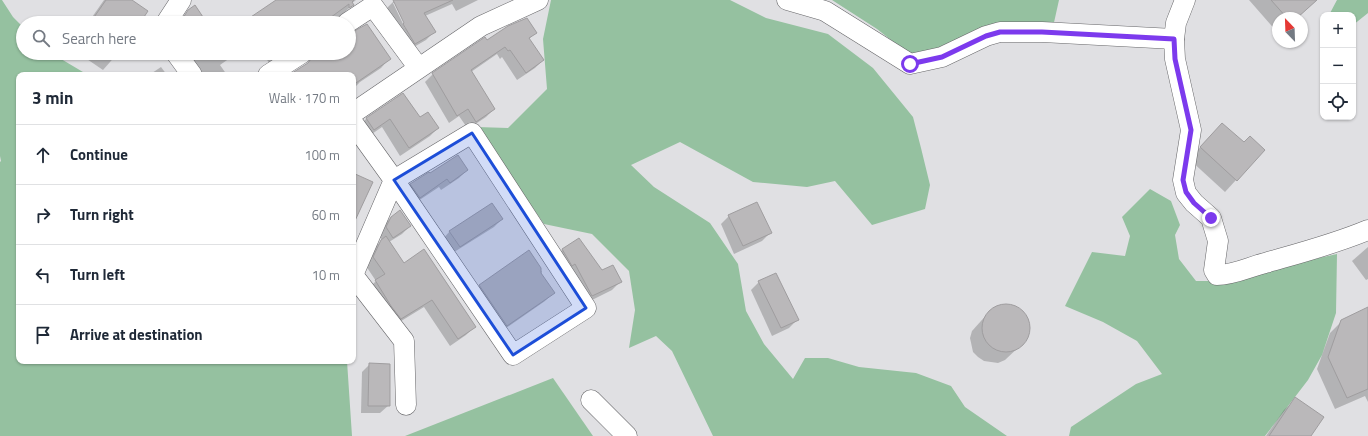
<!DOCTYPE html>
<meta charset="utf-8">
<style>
body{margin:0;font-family:"Titillium Web",sans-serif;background:#f2f2f3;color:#1f2937}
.controls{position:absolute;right:12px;top:12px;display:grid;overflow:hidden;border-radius:8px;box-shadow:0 1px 3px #0004}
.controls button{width:36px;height:36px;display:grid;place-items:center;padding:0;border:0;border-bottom:1px solid #e0e1e3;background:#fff;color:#1f2937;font:20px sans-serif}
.compass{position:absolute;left:1272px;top:12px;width:36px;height:36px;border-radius:50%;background:#fff;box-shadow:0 1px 3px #0004;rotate:337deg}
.stop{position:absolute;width:12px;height:12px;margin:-9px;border:3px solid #7c3aed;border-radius:50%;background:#fff}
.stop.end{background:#7c3aed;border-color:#fff;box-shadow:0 1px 4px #0008}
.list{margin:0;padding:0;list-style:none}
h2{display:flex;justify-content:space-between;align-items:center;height:52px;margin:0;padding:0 16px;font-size:17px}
h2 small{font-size:13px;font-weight:400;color:#747a83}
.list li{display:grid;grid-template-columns:26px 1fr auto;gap:12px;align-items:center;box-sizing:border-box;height:60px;padding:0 16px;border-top:1px solid #e0e1e3}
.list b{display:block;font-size:15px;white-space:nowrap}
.list em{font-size:13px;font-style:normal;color:#747a83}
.icon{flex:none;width:22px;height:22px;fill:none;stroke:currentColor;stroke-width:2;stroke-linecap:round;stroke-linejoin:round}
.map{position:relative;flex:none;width:1368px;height:436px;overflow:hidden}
.search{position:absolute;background:#fff;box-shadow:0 1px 3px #0004;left:16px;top:16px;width:340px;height:44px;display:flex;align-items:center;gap:10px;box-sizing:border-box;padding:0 14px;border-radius:22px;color:#747a83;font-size:15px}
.panel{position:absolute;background:#fff;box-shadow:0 1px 3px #0004;left:16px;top:72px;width:340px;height:292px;border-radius:8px}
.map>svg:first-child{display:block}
.green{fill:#95c1a0}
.shadow{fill:#0003;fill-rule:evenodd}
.building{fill:#bab8ba;stroke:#9f9d9f}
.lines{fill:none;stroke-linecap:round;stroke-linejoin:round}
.minor-casing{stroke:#666669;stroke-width:21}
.minor{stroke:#fff;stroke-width:20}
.route{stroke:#7c3aed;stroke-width:5}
.marked{fill:#1d4ed8;fill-opacity:0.2;stroke:#1d4ed8;stroke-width:3;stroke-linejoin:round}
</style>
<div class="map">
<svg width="1368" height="436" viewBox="0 0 1368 436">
<rect width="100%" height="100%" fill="#e0e0e3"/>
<g class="green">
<path d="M 0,0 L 2,0 L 13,17 L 23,27 L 23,53 L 51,53 L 88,75 L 19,75 L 19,361 L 347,361 L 352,436 L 0,436 L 0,162 L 1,161 L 0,156 Z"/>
<path d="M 551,0 L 730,0 L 766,18 L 828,34 L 873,68 L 913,117 L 921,148 L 930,185 L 925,209 L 872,225 L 835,181 L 807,187 L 753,182 L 680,142 L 631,165 L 654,187 L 710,223 L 738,264 L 746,311 L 764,344 L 793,379 L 805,358 L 828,358 L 859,367 L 916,373 L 951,386 L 965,407 L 1007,436 L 713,436 L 672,351 L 656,336 L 629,348 L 635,310 L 629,271 L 592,234 L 544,224 L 477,127 L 508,128 L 547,89 L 543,39 Z"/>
<path d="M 832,0 L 1059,0 L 1053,27 L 939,52 L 910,55 L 877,29 Z"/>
<path d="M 1337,0 L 1368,0 L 1368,13 L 1353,25 L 1353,15 L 1329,15 Z"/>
<path d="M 1150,189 L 1171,201 L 1180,225 L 1175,235 L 1179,259 L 1196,281 L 1215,281 L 1337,254 L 1336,313 L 1322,355 L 1308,380 L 1265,436 L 1069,436 L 1071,427 L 1136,384 L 1162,374 L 1137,341 L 1103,322 L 1065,306 L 1092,252 L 1125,256 L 1130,236 L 1122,217 Z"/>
<path d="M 553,378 L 593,436 L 405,436 Z"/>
</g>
<g class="shadow">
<path d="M 104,0 L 131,0 L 139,23 L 88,23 Z"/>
<path d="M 292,0 L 356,0 L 351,4 L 352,5 L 343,14 L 336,19 L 335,23 L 245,23 Z"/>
<path d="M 395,0 L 478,0 L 456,11 L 452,4 L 425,16 L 434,32 L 426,40 L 407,51 L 386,9 ZM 393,3 L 395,3 L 407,28 L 405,28 Z"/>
<path d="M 1249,0 L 1316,0 L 1297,18 L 1278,18 L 1278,33 Z"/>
<path d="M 189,10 L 206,23 L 177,23 Z"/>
<path d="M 535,33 L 529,39 L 543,60 L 535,68 L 517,80 L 502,57 L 500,59 L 497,54 L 471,72 L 494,109 L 486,117 L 468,129 L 459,116 L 449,123 L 425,82 L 433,74 L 487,41 Z"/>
<path d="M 349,35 L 390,58 L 381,68 L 360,82 L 353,89 L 353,75 L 321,75 L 306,53 L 349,53 Z"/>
<path d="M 78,53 L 118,53 L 103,70 Z"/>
<path d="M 181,53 L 237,53 L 220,65 L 227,75 L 196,75 Z"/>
<path d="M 263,53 L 284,53 L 269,63 Z"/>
<path d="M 161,67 L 167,75 L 149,75 Z"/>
<path d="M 403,94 L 420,118 L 438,128 L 430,136 L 400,156 L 382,127 L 366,138 L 358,127 L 366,119 Z"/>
<path d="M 1211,136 L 1244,143 L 1236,180 L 1225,192 L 1189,159 Z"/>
<path d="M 467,170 L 459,178 L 441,190 L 439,187 L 412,205 L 403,192 L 411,184 Z"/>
<path d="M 729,216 L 770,233 L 762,241 L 734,254 L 721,224 Z"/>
<path d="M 391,217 L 410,226 L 402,234 L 389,242 L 404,264 L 474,327 L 466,335 L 450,346 L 424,307 L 393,326 L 368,289 L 376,281 L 366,266 L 373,249 L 382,240 L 379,236 L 383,226 Z"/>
<path d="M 502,219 L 494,227 L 451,254 L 442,240 L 450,231 Z"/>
<path d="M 579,239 L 601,272 L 620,282 L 612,290 L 584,304 L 554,258 L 562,250 Z"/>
<path d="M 1368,247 L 1368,279 L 1366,280 L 1352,261 Z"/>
<path d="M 529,251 L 542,272 L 540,274 L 553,293 L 545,301 L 499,333 L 472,293 L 480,285 Z"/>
<path d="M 759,282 L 797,320 L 789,328 L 772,336 L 751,290 Z"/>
<path d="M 1003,305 L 1011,305 L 1019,309 L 1024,314 L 1028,321 L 1029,329 L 1027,337 L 1023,343 L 1005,360 L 998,363 L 984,361 L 978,357 L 973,352 L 970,338 L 972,331 L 989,312 L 995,307 Z"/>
<path d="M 1368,309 L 1368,402 L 1365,396 L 1335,409 L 1317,369 L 1330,333 L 1342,321 Z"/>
<path d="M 370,364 L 389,405 L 380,413 L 361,413 L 362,372 Z"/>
<path d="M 1296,399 L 1310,436 L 1266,436 L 1284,410 Z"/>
</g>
<g class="building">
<path d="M 106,0 L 132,0 L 148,11 L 140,23 L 90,23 Z"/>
<path d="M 276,0 L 354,0 L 352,2 L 354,5 L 349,8 L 349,4 L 323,23 L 242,23 Z"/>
<path d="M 393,0 L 453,0 L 424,13 L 436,32 L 415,44 L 403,24 L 404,23 Z"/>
<path d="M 1271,0 L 1317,0 L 1297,18 L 1287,18 Z"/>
<path d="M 195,5 L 207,23 L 180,23 L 188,10 Z"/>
<path d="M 527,18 L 537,33 L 529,38 L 544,60 L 526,73 L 510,50 L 508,51 L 505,47 L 471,70 L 495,109 L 476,122 L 468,109 L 457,116 L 432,73 L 485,37 L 487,40 L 508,26 Z"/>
<path d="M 367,24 L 391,59 L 353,85 L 353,75 L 289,75 L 308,63 L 313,56 L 317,53 L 349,53 L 349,34 Z"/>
<path d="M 403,93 L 420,117 L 428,112 L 439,128 L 409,148 L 390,119 L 374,130 L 366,118 Z"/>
<path d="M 1222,123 L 1244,142 L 1250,136 L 1265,150 L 1237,181 L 1200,147 Z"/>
<path d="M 458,155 L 468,170 L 450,183 L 447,179 L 420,198 L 410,184 L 429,172 L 430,173 Z"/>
<path d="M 353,173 L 373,182 L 353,225 Z"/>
<path d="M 757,202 L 772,233 L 743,246 L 728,215 Z"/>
<path d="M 492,203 L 503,219 L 460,247 L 449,231 Z"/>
<path d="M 400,210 L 411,226 L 393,238 L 386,227 L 391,217 Z"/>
<path d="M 386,236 L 404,263 L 424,249 L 476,327 L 458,339 L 432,300 L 401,319 L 391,306 L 375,280 L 385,274 L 373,257 L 381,240 Z"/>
<path d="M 579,238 L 602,270 L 613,265 L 622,282 L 592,296 L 575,264 L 572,266 L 562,249 Z"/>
<path d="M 529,250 L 541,268 L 541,273 L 555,293 L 507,326 L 479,285 Z"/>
<path d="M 776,273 L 799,320 L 781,328 L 758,281 Z"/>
<circle cx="1006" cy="328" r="24"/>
<path d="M 1368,307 L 1368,389 L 1347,398 L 1328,357 L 1341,320 Z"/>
<path d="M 369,363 L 390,364 L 390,406 L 368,406 Z"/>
<path d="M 1295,397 L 1324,417 L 1311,436 L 1269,436 Z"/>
</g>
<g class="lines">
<g class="minor-casing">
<g id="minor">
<path d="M 787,0 L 825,11 L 910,64 L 942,57 L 986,36 L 1000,32 L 1042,32 L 1174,39"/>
<path d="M 1185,0 L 1176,23 L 1174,39 L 1175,59 L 1191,130 L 1183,180 L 1186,193 L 1194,203 L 1211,218 L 1218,241 L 1214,270 L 1217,275 C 1234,275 1249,267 1265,263 C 1300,253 1335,244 1368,230"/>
<path d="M 166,23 L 181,0"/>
<path d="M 347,23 L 373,6 L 418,67"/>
<path d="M 176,53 L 192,75"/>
<path d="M 268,75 L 302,53"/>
<path d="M 353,113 L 481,26 L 538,0"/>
<path d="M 353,123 L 394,180 L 513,355 L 586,308 L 472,133 L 394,180 L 353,275"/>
<path d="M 353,275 L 404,341 L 406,405"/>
<path d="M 591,400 L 627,436"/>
</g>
</g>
<use href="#minor" class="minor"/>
</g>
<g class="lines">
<path class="route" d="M 910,64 L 942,57 L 986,36 L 1000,32 L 1042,32 L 1174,39 L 1175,59 L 1191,130 L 1183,180 L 1186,192 L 1194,203 L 1211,218"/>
</g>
<path class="marked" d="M 472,133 L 586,308 L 513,355 L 394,180 Z"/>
</svg>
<div class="controls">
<button>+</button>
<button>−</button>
<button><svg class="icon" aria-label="locate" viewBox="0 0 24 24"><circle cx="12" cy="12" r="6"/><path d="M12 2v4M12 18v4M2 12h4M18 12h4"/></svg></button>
</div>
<svg class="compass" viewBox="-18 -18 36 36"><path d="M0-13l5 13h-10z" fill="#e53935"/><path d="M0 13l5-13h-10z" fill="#747a83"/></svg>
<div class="stop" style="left:910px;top:64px"></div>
<div class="stop end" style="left:1211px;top:218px"></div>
<div class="search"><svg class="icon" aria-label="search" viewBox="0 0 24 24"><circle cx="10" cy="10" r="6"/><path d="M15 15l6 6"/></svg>Search here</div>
<section class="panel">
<h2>3 min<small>Walk · 170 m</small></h2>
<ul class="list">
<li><svg class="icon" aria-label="ahead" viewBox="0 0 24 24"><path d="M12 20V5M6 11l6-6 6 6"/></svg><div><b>Continue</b></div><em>100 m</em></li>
<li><svg class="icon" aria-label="right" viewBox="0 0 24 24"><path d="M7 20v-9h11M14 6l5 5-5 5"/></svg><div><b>Turn right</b></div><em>60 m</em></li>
<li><svg class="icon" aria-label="left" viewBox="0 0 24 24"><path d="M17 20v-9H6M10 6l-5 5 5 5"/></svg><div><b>Turn left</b></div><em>10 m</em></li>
<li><svg class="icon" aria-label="arrive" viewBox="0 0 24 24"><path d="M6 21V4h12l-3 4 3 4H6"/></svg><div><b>Arrive at destination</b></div></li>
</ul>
</section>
</div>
